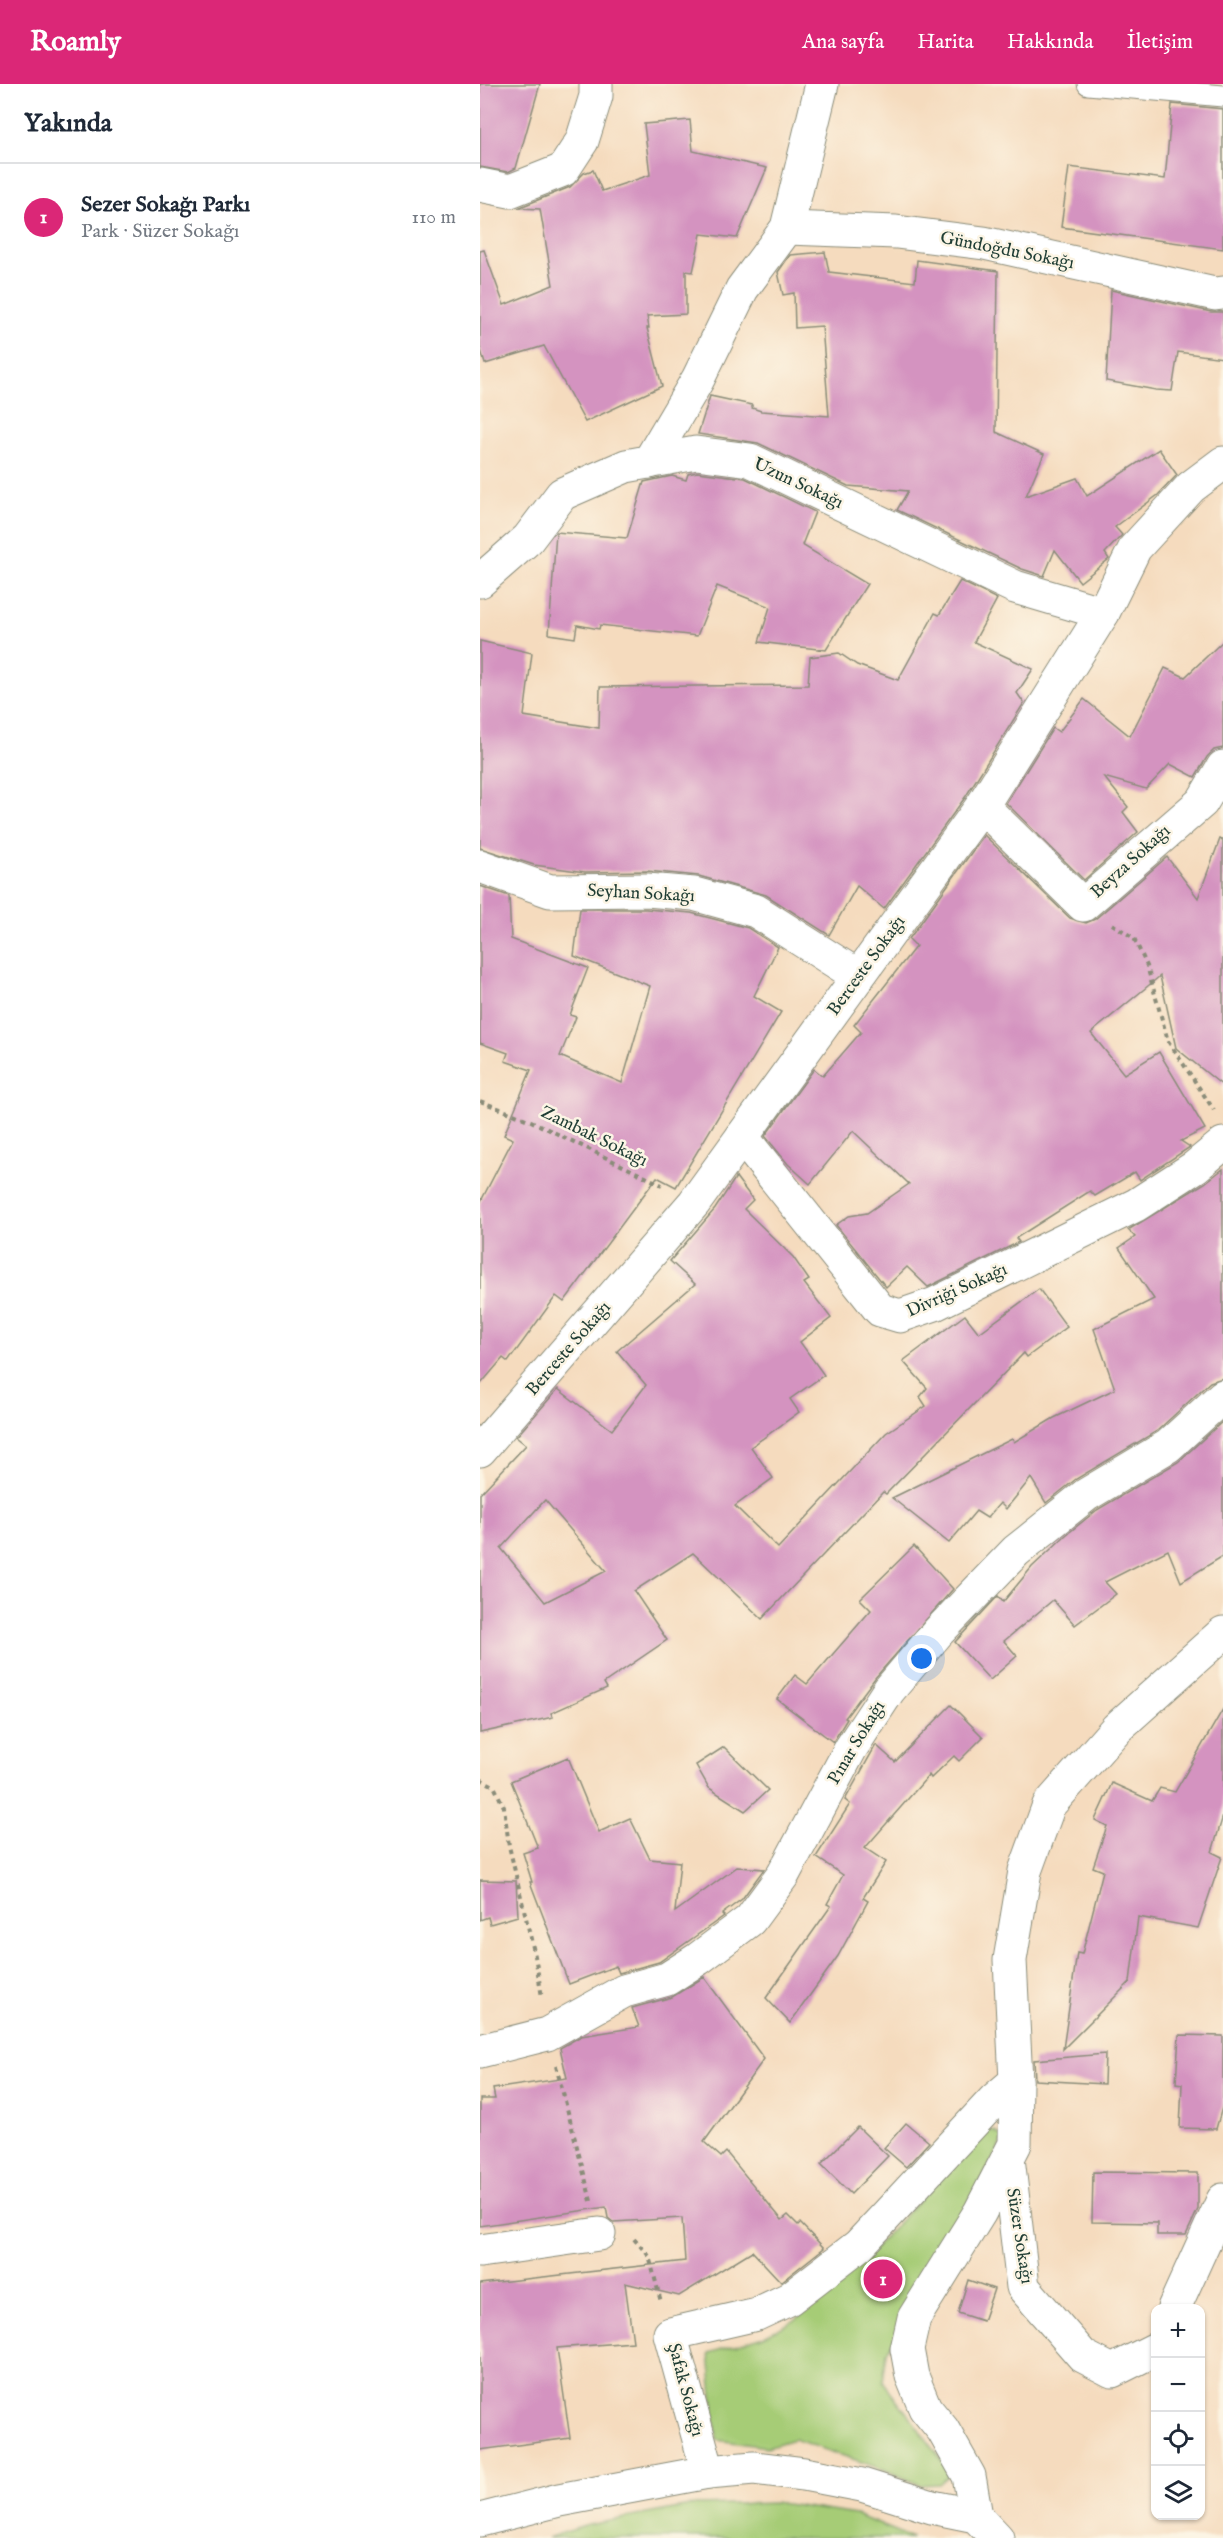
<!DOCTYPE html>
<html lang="tr">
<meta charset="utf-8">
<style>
body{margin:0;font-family:"IM FELL English",serif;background:#f2f2f3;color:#1f2937}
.controls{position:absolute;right:18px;bottom:18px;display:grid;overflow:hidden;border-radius:12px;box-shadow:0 2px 4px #0004}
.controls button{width:54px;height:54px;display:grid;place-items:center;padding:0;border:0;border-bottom:2px solid #e0e1e3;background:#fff;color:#1f2937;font:30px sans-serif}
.you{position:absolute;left:442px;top:1575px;width:21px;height:21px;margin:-15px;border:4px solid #fff;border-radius:50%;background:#1a73e8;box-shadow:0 0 0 9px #1a73e833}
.badge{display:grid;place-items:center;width:39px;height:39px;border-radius:50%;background:#db2777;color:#fff;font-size:20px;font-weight:700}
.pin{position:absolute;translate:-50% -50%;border:3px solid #fff;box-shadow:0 2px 6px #0006}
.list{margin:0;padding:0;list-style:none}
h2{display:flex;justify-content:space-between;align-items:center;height:78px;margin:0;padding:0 24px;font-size:26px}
h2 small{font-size:20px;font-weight:400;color:#747a83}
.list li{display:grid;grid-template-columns:39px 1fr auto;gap:18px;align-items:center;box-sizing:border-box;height:108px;padding:0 24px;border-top:2px solid #e0e1e3}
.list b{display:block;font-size:22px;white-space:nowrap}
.list p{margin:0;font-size:20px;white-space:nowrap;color:#747a83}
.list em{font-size:20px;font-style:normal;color:#747a83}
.icon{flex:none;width:33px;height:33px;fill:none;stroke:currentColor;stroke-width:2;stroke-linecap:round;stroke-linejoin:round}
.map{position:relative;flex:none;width:743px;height:2454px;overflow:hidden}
header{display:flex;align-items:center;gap:36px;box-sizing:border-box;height:84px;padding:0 30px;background:#db2777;color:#fff}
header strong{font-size:28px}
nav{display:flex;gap:33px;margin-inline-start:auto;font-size:21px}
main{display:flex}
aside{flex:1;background:#fff}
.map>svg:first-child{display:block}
.green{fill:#a6cc76;stroke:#628455;stroke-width:1.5}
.building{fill:#d493c0;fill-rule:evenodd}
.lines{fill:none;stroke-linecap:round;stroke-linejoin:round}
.service-casing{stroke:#8a8c79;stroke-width:23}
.minor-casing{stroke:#8a8c79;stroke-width:35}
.tertiary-casing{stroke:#8a8c79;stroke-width:35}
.path{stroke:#8a8c79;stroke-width:4;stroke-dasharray:4.5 4.5;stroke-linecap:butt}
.service{stroke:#fff;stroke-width:21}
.minor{stroke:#fff;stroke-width:33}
.tertiary{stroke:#fff;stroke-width:33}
.labels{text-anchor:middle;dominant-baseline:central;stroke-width:5;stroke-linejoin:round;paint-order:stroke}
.street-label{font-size:18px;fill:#1f3d34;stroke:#fcf5e5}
</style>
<header>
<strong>Roamly</strong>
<nav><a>Ana sayfa</a><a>Harita</a><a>Hakkında</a><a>İletişim</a></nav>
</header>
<main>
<aside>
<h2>Yakında<small></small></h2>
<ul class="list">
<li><span class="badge">1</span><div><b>Sezer Sokağı Parkı</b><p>Park · Süzer Sokağı</p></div><em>110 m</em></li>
</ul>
</aside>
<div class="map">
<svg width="743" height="2454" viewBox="0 0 743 2454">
<rect width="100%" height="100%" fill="#fcf5e5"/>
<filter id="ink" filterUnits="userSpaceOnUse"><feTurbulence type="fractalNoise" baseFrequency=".0167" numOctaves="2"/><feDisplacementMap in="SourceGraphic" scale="12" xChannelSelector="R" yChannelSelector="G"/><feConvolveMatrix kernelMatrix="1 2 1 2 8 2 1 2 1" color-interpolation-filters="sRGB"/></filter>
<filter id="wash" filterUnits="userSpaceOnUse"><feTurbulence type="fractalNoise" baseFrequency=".008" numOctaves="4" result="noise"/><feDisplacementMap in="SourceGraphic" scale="24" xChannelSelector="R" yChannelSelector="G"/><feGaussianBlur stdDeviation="1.35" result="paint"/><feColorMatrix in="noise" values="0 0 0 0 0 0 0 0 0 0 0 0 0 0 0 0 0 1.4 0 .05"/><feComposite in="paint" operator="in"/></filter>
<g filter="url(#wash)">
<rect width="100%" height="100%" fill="#f5dbbe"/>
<g class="green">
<path d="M 502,2047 L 515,2047 L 524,2055 L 407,2268 L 403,2297 L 467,2383 L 468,2392 L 459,2400 L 440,2401 L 411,2388 L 314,2355 L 287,2363 L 237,2356 L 229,2269 L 284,2252 L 314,2237 L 406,2152 Z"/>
<path d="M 299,2419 L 376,2431 L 433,2454 L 67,2454 L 108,2441 L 215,2421 Z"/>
</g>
<g id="blocks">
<g class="building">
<path d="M 0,0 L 60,0 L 36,84 L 28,88 L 0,83 Z"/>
<path d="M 692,20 L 743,25 L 743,165 L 581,143 L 589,83 L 685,95 Z"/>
<path d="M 210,36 L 213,67 L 287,84 L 257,154 L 221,150 L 213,188 L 206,187 L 206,230 L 167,232 L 169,244 L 167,244 L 182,302 L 105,338 L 64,262 L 5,280 L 0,263 L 0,167 L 4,166 L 24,221 L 73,201 L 60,125 L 38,124 L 90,103 L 104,89 L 113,86 L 122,107 L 170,91 L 164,40 Z"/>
<path d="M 345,168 L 349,188 L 435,198 L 437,176 L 518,187 L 516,348 L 564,370 L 546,412 L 597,394 L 607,412 L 679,365 L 697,391 L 678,411 L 635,443 L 642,451 L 625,469 L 629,475 L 600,498 L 575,466 L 564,492 L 542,485 L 417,426 L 428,407 L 368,402 L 278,359 L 218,350 L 230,312 L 272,321 L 272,324 L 281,327 L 349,332 L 342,242 L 315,244 L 314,209 L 303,211 L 298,188 L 310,171 Z"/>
<path d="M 631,206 L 731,228 L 743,228 L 743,274 L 698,268 L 692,307 L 676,306 L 626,297 Z"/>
<path d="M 217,388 L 265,394 L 335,428 L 322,461 L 387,500 L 346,566 L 279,558 L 290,523 L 237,502 L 217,552 L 120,541 L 119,545 L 97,541 L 95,554 L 69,550 L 76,448 L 147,454 L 164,398 L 192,392 L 206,396 L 208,390 Z"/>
<path d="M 480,497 L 517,515 L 494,558 L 553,585 L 537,609 L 544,619 L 486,712 L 404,825 L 377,802 L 349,851 L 286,811 L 219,792 L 167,787 L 105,788 L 54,781 L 0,764 L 0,557 L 52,569 L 44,632 L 119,644 L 120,603 L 328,601 L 330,573 L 359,569 L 377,581 L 418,596 L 455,529 L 459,531 Z"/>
<path d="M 743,557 L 743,664 L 734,666 L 727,673 L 715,693 L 690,680 L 666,705 L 624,693 L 648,723 L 643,728 L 658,748 L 604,796 L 526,719 L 573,644 L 579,648 L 604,615 L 650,652 L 685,584 L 705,593 Z"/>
<path d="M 504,751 L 590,834 L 606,839 L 615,835 L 687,773 L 718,814 L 740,755 L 743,756 L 743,1002 L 696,964 L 680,892 L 611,949 L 644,990 L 679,968 L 725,1045 L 701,1057 L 710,1063 L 660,1096 L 655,1088 L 615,1112 L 610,1107 L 536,1154 L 539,1158 L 448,1203 L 427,1183 L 406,1203 L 356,1141 L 369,1132 L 387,1129 L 429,1100 L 373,1047 L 330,1100 L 308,1080 L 285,1052 L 334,985 L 343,992 L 381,948 L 374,941 L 436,862 L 429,855 Z"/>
<path d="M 0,802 L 29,812 L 31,855 L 108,884 L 90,931 L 96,933 L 80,972 L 142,999 L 170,902 L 94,872 L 100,825 L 166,825 L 211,829 L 268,844 L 298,863 L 274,912 L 301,928 L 196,1103 L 177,1093 L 84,1218 L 76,1212 L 28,1278 L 23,1274 L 0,1301 L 0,1119 L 33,1055 L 24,1051 L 51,986 L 25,977 L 28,969 L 0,959 Z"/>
<path d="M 743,1085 L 743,1294 L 730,1298 L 677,1347 L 596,1395 L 566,1419 L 551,1394 L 526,1425 L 520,1419 L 507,1434 L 496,1427 L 469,1459 L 412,1414 L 532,1355 L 534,1358 L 574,1334 L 635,1305 L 614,1245 L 674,1215 L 639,1164 L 655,1153 L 648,1146 L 725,1099 Z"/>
<path d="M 256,1093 L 273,1116 L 264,1125 L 313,1173 L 329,1196 L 324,1199 L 351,1234 L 320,1258 L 344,1291 L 310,1315 L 319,1328 L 271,1363 L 293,1394 L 255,1422 L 298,1464 L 406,1349 L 446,1322 L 440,1313 L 447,1304 L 423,1277 L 485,1231 L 499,1249 L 559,1205 L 587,1243 L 547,1273 L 544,1269 L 406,1410 L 403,1408 L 282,1535 L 213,1469 L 154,1507 L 187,1556 L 124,1599 L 127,1604 L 71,1629 L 73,1633 L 0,1649 L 0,1410 L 46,1361 L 36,1353 L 78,1305 L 132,1346 L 166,1301 L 137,1267 L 215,1200 L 190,1177 L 235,1125 ZM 65,1416 L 126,1487 L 65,1518 L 21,1464 Z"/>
<path d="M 743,1337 L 743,1472 L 701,1498 L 688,1466 L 625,1498 L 636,1510 L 595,1541 L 573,1516 L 524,1557 L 537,1572 L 510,1596 L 475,1558 L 518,1512 L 523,1518 L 552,1483 L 586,1451 L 617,1426 L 698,1378 Z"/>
<path d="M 434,1462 L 473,1505 L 395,1594 L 365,1634 L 367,1635 L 353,1658 L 297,1615 L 315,1591 L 327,1600 L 391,1526 L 380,1515 Z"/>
<path d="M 471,1621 L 503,1653 L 479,1677 L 474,1672 L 451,1694 L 449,1691 L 385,1764 L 406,1778 L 383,1814 L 388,1817 L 358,1872 L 310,1939 L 286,1914 L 351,1822 L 347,1820 L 363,1791 L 336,1773 L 370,1720 L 365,1716 L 396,1661 L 415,1678 Z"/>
<path d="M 743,1625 L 743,1732 L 732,1768 L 742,1773 L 718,1844 L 658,1833 L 650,1898 L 583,1965 L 597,1869 L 602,1870 L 623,1787 L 613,1783 L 627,1742 L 615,1736 L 632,1699 L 672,1717 L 680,1704 L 695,1708 Z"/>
<path d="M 244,1663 L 288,1706 L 265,1727 L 229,1704 L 216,1681 Z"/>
<path d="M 88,1673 L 119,1748 L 150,1734 L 170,1775 L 200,1778 L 195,1828 L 257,1783 L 284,1785 L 262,1815 L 242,1830 L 244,1832 L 179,1878 L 139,1889 L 136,1882 L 89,1900 L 50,1798 L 52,1798 L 43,1769 L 58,1764 L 31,1697 Z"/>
<path d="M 0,1796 L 36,1797 L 38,1832 L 10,1840 L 8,1833 L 0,1836 Z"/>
<path d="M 224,1893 L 284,1975 L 224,2058 L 241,2073 L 246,2068 L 302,2136 L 308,2131 L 318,2141 L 320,2139 L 344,2164 L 301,2198 L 272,2167 L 199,2212 L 145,2199 L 153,2258 L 77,2264 L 90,2354 L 0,2366 L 0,2200 L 205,2177 L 202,2134 L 133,2138 L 128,2134 L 126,2123 L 0,2142 L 0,2015 L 15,2015 L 13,2005 L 87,1994 L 80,1964 L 101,1952 L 159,1943 L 152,1924 L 192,1913 Z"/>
<path d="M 699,1951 L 743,1952 L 743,2020 L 736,2045 L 700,2044 L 702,2000 L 696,1999 Z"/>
<path d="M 625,1970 L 624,2000 L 555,1996 L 554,1976 Z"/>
<path d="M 426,2039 L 449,2058 L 426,2083 L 404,2064 Z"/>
<path d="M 378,2043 L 408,2072 L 371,2110 L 341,2080 Z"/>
<path d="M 613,2088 L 718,2089 L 718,2125 L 706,2151 L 677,2151 L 677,2139 L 612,2138 Z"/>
<path d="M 488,2196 L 514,2205 L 503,2237 L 478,2229 Z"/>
</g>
</g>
</g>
<g filter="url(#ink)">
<use href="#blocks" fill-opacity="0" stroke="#8a8c79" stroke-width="1.5"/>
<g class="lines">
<g class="service-casing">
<path id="service" d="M 608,0 L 743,12"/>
</g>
<g class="minor-casing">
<g id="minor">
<path d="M 0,101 L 30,107 L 83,86 L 102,57 L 116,12 L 116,0"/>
<path d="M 307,144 L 416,148 L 504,159 L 735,210 L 743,209"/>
<path d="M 169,378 L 218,295 L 262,205 L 307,144 L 342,0"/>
<path d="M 0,497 L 48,455 L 82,410 L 146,382 L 216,369 L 270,376 L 535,503 L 623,529"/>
<path d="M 502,722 L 603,821 L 722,718 L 743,683"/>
<path d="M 0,782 L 70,807 L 167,806 L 214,810 L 276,827 L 378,892"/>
<path d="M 262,1053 L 400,1226 L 420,1232 L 455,1220 L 656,1121 L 715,1083 L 743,1060"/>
<path d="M 0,1967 L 67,1950 L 144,1907 L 187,1895 L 218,1875 L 270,1836 L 303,1791 L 371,1664 L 409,1606 L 459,1547 L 536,1467 L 606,1411 L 688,1362 L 743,1312"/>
<path d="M 528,2074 L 543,2203 L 603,2272 L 632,2287 L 676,2265"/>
<path d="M 0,2167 L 119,2150"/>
<path d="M 694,2224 L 743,2116"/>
<path d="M 228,2388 L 274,2384 L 324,2390 L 382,2401 L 452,2423 L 496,2432 L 517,2454"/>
<path d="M 496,2432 L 489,2392 L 463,2346 L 445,2324 L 432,2292 L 427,2265 L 434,2234 L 500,2128 L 535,2060 L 536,1997 L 530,1876 L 545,1787 L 569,1721 L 637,1644 L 743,1549"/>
<path d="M 0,2436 L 79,2416 L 228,2388 L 190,2250 L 277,2230 L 309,2215 L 379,2161 L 515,2015 L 536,1997"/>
</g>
</g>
<g class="tertiary-casing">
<path id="tertiary" d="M 0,1366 L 214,1119 L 502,722 L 623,529 L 655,464 L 711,403 L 743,379"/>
</g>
<g class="path">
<path d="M 632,840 L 654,854 L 667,882 L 688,957 L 734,1026"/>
<path d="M 0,1017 L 51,1037 L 182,1101"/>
<path d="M 0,1695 L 14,1702 L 24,1723 L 29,1762 L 55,1872 L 62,1913"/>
<path d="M 76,1982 L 111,2117"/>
<path d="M 154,2155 L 169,2172 L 181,2218"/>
</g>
<use href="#service" class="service"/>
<use href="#minor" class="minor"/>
<use href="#tertiary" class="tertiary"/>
</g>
</g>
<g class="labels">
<g class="street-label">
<text transform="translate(527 167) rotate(11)">Gündoğdu Sokağı</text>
<text transform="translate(318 400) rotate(25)">Uzun Sokağı</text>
<text transform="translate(651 778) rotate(-42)">Beyza Sokağı</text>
<text transform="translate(161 810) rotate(3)">Seyhan Sokağı</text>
<text transform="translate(387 882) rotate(-54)">Berceste Sokağı</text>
<text transform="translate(114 1053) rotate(26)">Zambak Sokağı</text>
<text transform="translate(477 1207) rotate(-24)">Divriği Sokağı</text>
<text transform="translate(89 1265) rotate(-49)">Berceste Sokağı</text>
<text transform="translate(377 1659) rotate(-59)">Pınar Sokağı</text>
<text transform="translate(539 2152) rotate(81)">Süzer Sokağı</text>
<text transform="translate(205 2306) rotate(75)">Şafak Sokağı</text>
</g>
</g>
</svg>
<div class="controls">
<button>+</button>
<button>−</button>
<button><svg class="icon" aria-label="locate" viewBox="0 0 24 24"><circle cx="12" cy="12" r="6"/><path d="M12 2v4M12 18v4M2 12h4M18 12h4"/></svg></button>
<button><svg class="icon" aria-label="layers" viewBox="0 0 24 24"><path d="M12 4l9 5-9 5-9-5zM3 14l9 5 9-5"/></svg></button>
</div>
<div class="you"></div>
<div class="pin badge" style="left:403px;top:2195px">1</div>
</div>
</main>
